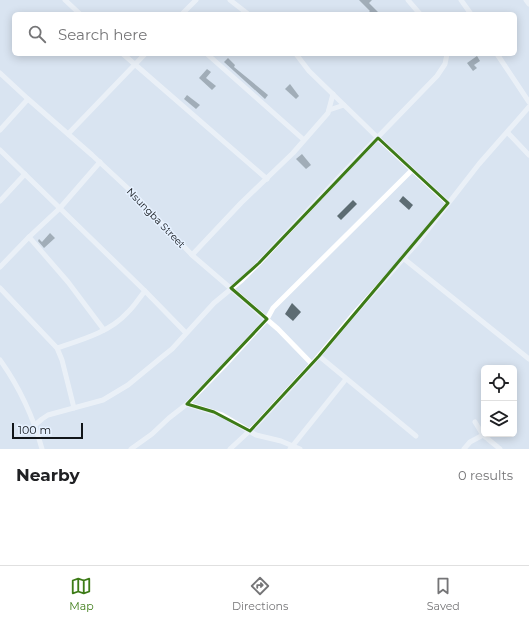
<!DOCTYPE html>
<style>
body{margin:0;font-family:Montserrat,sans-serif;background:#f2f2f2;color:#202124}
.controls{position:absolute;right:12px;bottom:12px;display:grid;overflow:hidden;border-radius:6px;box-shadow:0 2px 10px #0003}
.controls button{width:36px;height:36px;display:grid;place-items:center;padding:0;border:0;border-bottom:1px solid #e0e0e0;background:#fff;color:#202124;font:20px sans-serif}
.scale{position:absolute;left:12px;bottom:10px;width:71px;box-sizing:border-box;padding-left:4px;border:2px solid #111519;border-top:0;font-size:11px;line-height:14px;white-space:nowrap;color:#111519;-webkit-text-stroke:3px #e6f1ff;paint-order:stroke}
.list{margin:0;padding:0;list-style:none}
h2{display:flex;justify-content:space-between;align-items:center;height:52px;margin:0;padding:0 16px;font-size:17px}
h2 small{font-size:13px;font-weight:400;color:#757577}
.icon{flex:none;width:22px;height:22px;fill:none;stroke:currentColor;stroke-width:2;stroke-linecap:round;stroke-linejoin:round}
.map{position:relative;flex:none;width:529px;height:449px;overflow:hidden}
.search{position:absolute;background:#fff;box-shadow:0 2px 10px #0003;left:12px;right:12px;top:12px;height:44px;display:flex;align-items:center;gap:10px;box-sizing:border-box;padding:0 14px;border-radius:6px;color:#757577;font-size:15px}
.sheet{height:116px;background:#fff}
nav{display:flex;justify-content:space-around;align-items:center;box-sizing:border-box;height:56px;border-top:1px solid #e0e0e0;background:#fff;font-size:11px;color:#757577}
nav a{display:grid;justify-items:center;gap:2px}
nav .on{color:#3d7b17}
.map>svg:first-child{display:block}
.building{fill:#5d6c73}
.lines{fill:none;stroke-linecap:round;stroke-linejoin:round}
.minor{stroke:#fff;stroke-width:5}
.marked{fill:none;stroke:#3d7b17;stroke-width:3;stroke-linejoin:round}
.labels{text-anchor:middle;dominant-baseline:central;stroke-width:3;stroke-linejoin:round;paint-order:stroke}
.street-label{font-size:10px;fill:#111519;stroke:#e6f1ff}
</style>
<div class="map">
<svg width="529" height="449" viewBox="0 0 529 449">
<rect width="100%" height="100%" fill="#d9e4f1"/>
<g class="building">
<path d="M 359,0 L 372,0 L 369,3 L 380,14 L 367,14 L 370,11 Z"/>
<path d="M 477,56 L 480,61 L 474,65 L 477,68 L 473,71 L 467,63 Z"/>
<path d="M 228,58 L 235,65 L 234,67 L 268,95 L 265,99 L 224,62 Z"/>
<path d="M 207,69 L 211,72 L 206,78 L 216,86 L 212,90 L 199,78 Z"/>
<path d="M 290,84 L 299,96 L 296,99 L 285,89 Z"/>
<path d="M 187,95 L 200,105 L 196,109 L 184,99 Z"/>
<path d="M 302,154 L 311,165 L 306,169 L 296,159 Z"/>
<path d="M 403,196 L 413,205 L 409,210 L 399,201 Z"/>
<path d="M 353,200 L 357,204 L 341,220 L 337,216 Z"/>
<path d="M 50,233 L 55,238 L 44,248 L 38,241 L 39,239 L 42,242 Z"/>
<path d="M 292,303 L 301,312 L 293,321 L 285,314 Z"/>
</g>
<g class="lines">
<g class="minor">
<path d="M 65,0 L 80,14"/>
<path d="M 230,0 L 248,14"/>
<path d="M 408,0 L 420,14"/>
<path d="M 461,0 L 471,14"/>
<path d="M 526,0 L 529,4"/>
<path d="M 182,14 L 196,0"/>
<path d="M 123,54 L 267,179"/>
<path d="M 207,54 L 304,140"/>
<path d="M 296,54 L 309,71 L 378,138 L 448,203"/>
<path d="M 497,54 L 529,102"/>
<path d="M 0,73 L 28,99 L 92,155 L 135,195 L 192,255 L 278,329 L 312,364"/>
<path d="M 329,110 L 344,105"/>
<path d="M 0,130 L 28,99"/>
<path d="M 508,133 L 529,155"/>
<path d="M 68,134 L 145,54"/>
<path d="M 0,150 L 145,291 L 186,333"/>
<path d="M 0,201 L 25,174"/>
<path d="M 29,237 L 68,282 L 104,330"/>
<path d="M 192,255 L 241,203 L 293,153 L 328,113 L 333,94"/>
<path d="M 403,258 L 529,359"/>
<path d="M 0,267 L 29,237 L 60,208 L 100,162"/>
<path d="M 0,288 L 57,348 L 62,360 L 74,408"/>
<path d="M 57,348 C 81,340 110,332 127,313 C 134,307 139,298 145,291"/>
<path d="M 319,356 L 416,436"/>
<path d="M 0,360 C 20,388 33,416 42,449"/>
<path d="M 187,404 L 222,415 L 256,435 L 281,441 L 300,449"/>
<path d="M 475,422 L 483,435 L 500,449"/>
<path d="M 35,425 L 42,419 L 48,415 L 103,400 L 128,385 L 162,357 L 172,349 L 214,303 L 242,280 L 259,263 L 342,174 L 437,76 L 445,64 L 447,54"/>
<path d="M 131,449 L 152,434 L 169,418 L 187,404 L 224,366 L 267,319 L 273,308 L 412,170"/>
<path d="M 230,449 L 257,424 L 312,364 L 352,316 L 419,241 L 479,164 L 529,107"/>
<path d="M 290,449 L 346,379"/>
<path d="M 464,449 L 470,442 L 483,435"/>
</g>
</g>
<path d="M0 0H529V449H0ZM 378,138 L 448,203 L 319,356 L 250,431 L 214,412 L 187,404 L 267,319 L 231,288 L 259,263 Z" fill="#d9e4f1" fill-opacity=".55" fill-rule="evenodd"/>
<path class="marked" d="M 378,138 L 448,203 L 319,356 L 250,431 L 214,412 L 187,404 L 267,319 L 231,288 L 259,263 Z"/>
<g class="labels">
<g class="street-label">
<text transform="translate(156 218) rotate(46)">Nsungba Street</text>
</g>
</g>
</svg>
<div class="controls">
<button><svg class="icon" aria-label="locate" viewBox="0 0 24 24"><circle cx="12" cy="12" r="6"/><path d="M12 2v4M12 18v4M2 12h4M18 12h4"/></svg></button>
<button><svg class="icon" aria-label="layers" viewBox="0 0 24 24"><path d="M12 4l9 5-9 5-9-5zM3 14l9 5 9-5"/></svg></button>
</div>
<div class="scale">100 m</div>
<div class="search"><svg class="icon" aria-label="search" viewBox="0 0 24 24"><circle cx="10" cy="10" r="6"/><path d="M15 15l6 6"/></svg>Search here</div>
</div>
<section class="sheet">
<h2>Nearby<small>0 results</small></h2>
<ul class="list">
</ul>
</section>
<nav>
<a class="on"><svg class="icon" aria-label="map" viewBox="0 0 24 24"><path d="M3 6l6-2 6 2 6-2v14l-6 2-6-2-6 2zM9 4v14M15 6v14"/></svg>Map</a>
<a><svg class="icon" aria-label="directions" viewBox="0 0 24 24"><path d="M12 3l9 9-9 9-9-9zM9 14v-3h6M13 9l2 2-2 2"/></svg>Directions</a>
<a><svg class="icon" aria-label="saved" viewBox="0 0 24 24"><path d="M7 4h10v16l-5-4-5 4z"/></svg>Saved</a>
</nav>
